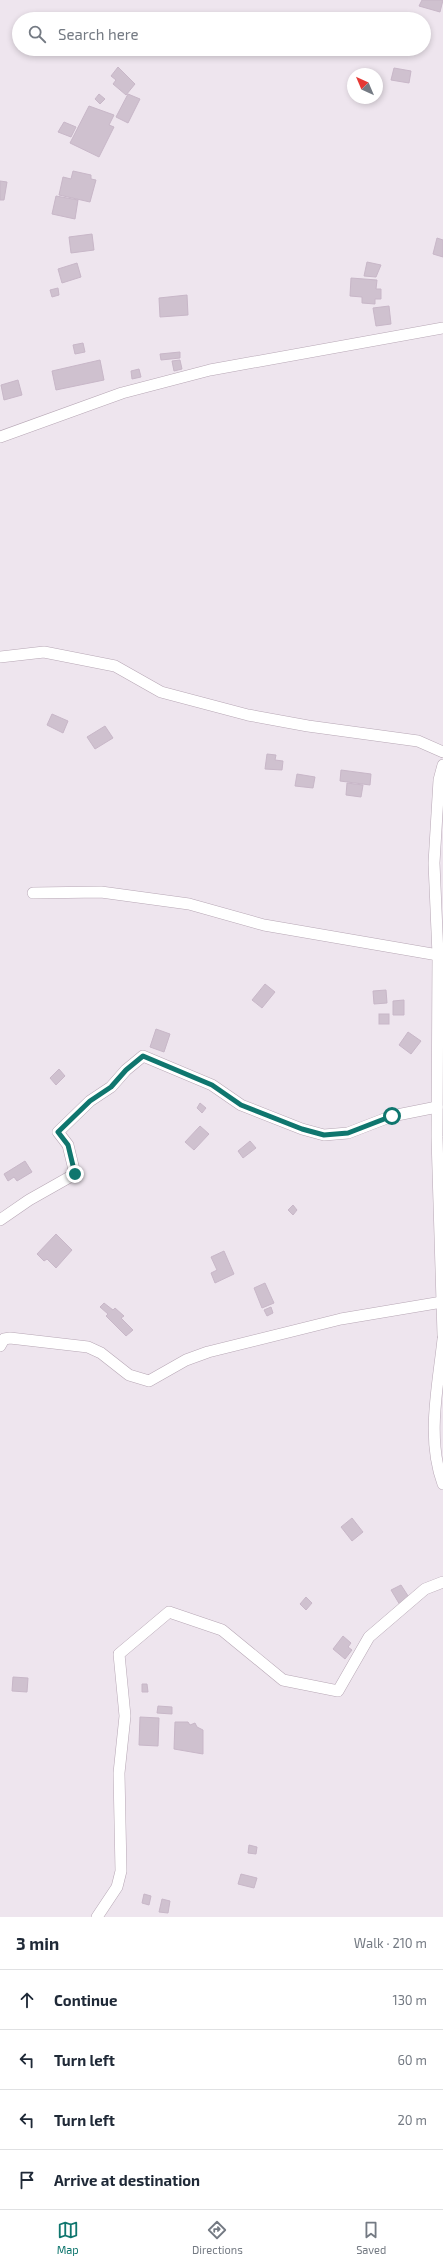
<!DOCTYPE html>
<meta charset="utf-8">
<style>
body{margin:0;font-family:"Exo 2",sans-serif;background:#f6f6f7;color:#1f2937}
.compass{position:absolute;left:347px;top:68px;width:36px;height:36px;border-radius:50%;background:#fff;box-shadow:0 2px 6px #0003;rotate:316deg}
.stop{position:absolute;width:12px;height:12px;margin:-9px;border:3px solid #0f766e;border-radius:50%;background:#fff}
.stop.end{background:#0f766e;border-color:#fff;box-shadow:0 1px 4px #0008}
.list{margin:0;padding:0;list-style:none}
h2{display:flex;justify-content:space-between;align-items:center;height:52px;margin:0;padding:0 16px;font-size:17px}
h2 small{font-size:13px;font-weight:400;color:#747a83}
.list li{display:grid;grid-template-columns:26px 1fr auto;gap:12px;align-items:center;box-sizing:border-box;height:60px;padding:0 16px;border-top:1px solid #e0e1e3}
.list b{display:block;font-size:15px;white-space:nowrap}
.list em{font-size:13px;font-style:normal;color:#747a83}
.icon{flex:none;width:22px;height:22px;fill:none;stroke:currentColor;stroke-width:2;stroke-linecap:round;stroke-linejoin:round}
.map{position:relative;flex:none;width:443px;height:1917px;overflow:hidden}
.search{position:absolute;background:#fff;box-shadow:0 2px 6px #0003;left:12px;right:12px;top:12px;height:44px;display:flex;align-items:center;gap:10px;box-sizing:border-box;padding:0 14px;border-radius:22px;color:#747a83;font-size:15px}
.sheet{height:292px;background:#fff}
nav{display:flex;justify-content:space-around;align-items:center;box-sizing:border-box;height:56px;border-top:1px solid #e0e1e3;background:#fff;font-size:11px;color:#747a83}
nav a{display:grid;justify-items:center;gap:2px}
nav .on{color:#0f766e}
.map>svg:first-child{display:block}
.building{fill:#cfc1cf;stroke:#c8b7c8}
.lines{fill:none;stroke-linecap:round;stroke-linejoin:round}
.minor-casing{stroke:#b7a7b5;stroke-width:12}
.minor{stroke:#fff;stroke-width:11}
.route{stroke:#0f766e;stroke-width:5}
</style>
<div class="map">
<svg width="443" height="1917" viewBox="0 0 443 1917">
<rect width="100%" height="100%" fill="#eee5ee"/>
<g class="building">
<path d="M 422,0 L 443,0 L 440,12 L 419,6 Z"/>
<path d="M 118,67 L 135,84 L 126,95 L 113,84 L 116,80 L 111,76 Z"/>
<path d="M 394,68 L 411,71 L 409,83 L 391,80 Z"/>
<path d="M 99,94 L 105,99 L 100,104 L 95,99 Z"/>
<path d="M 128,94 L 140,99 L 128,123 L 116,117 Z"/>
<path d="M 89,106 L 114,115 L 109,125 L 114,127 L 99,157 L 70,143 Z"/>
<path d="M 64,122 L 76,127 L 71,137 L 58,132 Z"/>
<path d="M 73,171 L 91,175 L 91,179 L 96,180 L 90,202 L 59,195 L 63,177 L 71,179 Z"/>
<path d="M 0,181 L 7,182 L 4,200 L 0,200 Z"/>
<path d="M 56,196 L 78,200 L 75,219 L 52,214 Z"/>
<path d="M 92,234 L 94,250 L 71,253 L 69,237 Z"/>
<path d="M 437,238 L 443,240 L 443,257 L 433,254 Z"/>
<path d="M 367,262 L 381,265 L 376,277 L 364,276 Z"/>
<path d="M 77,263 L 81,277 L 62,283 L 58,269 Z"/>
<path d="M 351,278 L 377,280 L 376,289 L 381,289 L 381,299 L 375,299 L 375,304 L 362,303 L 362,297 L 350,296 Z"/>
<path d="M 58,288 L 59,295 L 52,297 L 50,290 Z"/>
<path d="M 187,295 L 188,315 L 160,317 L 159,298 Z"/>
<path d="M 389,306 L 391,324 L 376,326 L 373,308 Z"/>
<path d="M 83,343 L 85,352 L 75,354 L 73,345 Z"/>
<path d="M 180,352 L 180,358 L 161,360 L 160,354 Z"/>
<path d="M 100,360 L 104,380 L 56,390 L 52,371 Z"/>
<path d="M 180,360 L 182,369 L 174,371 L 172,361 Z"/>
<path d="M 139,369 L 141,377 L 132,379 L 131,371 Z"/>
<path d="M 18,380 L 22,395 L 4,400 L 1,385 Z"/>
<path d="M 52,714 L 68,721 L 63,733 L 47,725 Z"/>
<path d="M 105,726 L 113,738 L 95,749 L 87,737 Z"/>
<path d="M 267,754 L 276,755 L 275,760 L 283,761 L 282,770 L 265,769 Z"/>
<path d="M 341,770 L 371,774 L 370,785 L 340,781 Z"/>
<path d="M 297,774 L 315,777 L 313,788 L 295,786 Z"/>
<path d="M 347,783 L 363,785 L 361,797 L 346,795 Z"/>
<path d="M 265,984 L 275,992 L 262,1008 L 252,1000 Z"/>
<path d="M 386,990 L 387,1003 L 374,1004 L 373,991 Z"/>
<path d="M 404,1000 L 404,1015 L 393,1015 L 393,1001 Z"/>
<rect x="379" y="1014" width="10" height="10"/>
<path d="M 156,1029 L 170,1034 L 164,1052 L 150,1047 Z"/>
<path d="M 408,1032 L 421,1041 L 411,1054 L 399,1045 Z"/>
<path d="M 59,1069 L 65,1076 L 56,1085 L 50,1078 Z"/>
<path d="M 200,1103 L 206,1108 L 202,1113 L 197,1108 Z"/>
<path d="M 200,1126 L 209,1134 L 194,1150 L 185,1142 Z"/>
<path d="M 250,1141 L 256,1148 L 243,1158 L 238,1151 Z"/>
<path d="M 25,1161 L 32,1172 L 17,1181 L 14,1177 L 8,1181 L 4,1174 Z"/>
<path d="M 293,1205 L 297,1210 L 293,1215 L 288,1210 Z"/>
<path d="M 56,1234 L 72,1250 L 56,1268 L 47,1259 L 44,1261 L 37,1254 Z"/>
<path d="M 224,1251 L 234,1274 L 215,1283 L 211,1273 L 217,1270 L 211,1257 Z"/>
<path d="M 265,1283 L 274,1303 L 262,1308 L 254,1288 Z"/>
<path d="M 104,1303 L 113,1310 L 115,1308 L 124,1316 L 121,1318 L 133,1330 L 126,1336 L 106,1316 L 108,1314 L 100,1307 Z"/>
<path d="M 271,1307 L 273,1313 L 267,1316 L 264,1310 Z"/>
<path d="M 352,1518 L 363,1532 L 352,1541 L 341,1527 Z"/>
<path d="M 401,1585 L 410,1599 L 400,1605 L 391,1590 Z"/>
<path d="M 306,1597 L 312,1603 L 306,1610 L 300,1604 Z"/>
<path d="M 343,1636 L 351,1643 L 348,1647 L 352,1650 L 345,1659 L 333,1649 Z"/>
<path d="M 13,1677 L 28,1678 L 27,1692 L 12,1691 Z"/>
<path d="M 142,1684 L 147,1684 L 148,1692 L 142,1692 Z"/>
<path d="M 158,1706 L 172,1707 L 172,1714 L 157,1713 Z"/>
<path d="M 140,1717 L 159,1718 L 158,1746 L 139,1745 Z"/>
<path d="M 175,1722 L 188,1722 L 190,1725 L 195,1723 L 197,1727 L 203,1730 L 203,1754 L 174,1749 Z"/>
<path d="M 249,1845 L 257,1847 L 256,1854 L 248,1853 Z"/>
<path d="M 241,1874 L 257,1878 L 254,1888 L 238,1884 Z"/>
<path d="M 144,1894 L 151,1896 L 149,1905 L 142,1903 Z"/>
<path d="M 162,1899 L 170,1901 L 168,1913 L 159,1912 Z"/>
</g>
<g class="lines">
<g class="minor-casing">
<g id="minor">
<path d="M 0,437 L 122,393 L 210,370 L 443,328"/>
<path d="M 0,657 L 44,652 L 115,666 L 161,692 L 248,715 L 308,726 L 418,741 L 443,752"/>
<path d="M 443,765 L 439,780 L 434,863 L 438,955 L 437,1137 L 443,1335"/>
<path d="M 33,893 L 101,892 L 189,904 L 264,925 L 438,955"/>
<path d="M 0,1220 L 29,1200 L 75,1174 L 68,1145 L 58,1132 L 90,1101 L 111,1087 L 126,1070 L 143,1056 L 212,1085 L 241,1105 L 302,1129 L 324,1135 L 348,1133 L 392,1116 L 437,1107"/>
<path d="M 443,1339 C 438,1387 426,1438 443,1484"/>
<path d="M 0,1346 L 4,1339 L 10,1338 L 88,1347 L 101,1353 L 129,1375 L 149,1381 L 186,1360 L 208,1352 L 341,1319 L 442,1302"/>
<path d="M 97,1917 L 117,1887 L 121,1871 L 119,1773 L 125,1716 L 119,1654 L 169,1612 L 222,1630 L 283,1680 L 338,1691 L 369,1637 L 425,1589 L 443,1582"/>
</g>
</g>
<use href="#minor" class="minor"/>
</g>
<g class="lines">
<path class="route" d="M 75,1174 L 68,1145 L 58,1132 L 90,1101 L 111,1087 L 126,1070 L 143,1056 L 212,1085 L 241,1105 L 302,1129 L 324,1135 L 348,1133 L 392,1116"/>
</g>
</svg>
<svg class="compass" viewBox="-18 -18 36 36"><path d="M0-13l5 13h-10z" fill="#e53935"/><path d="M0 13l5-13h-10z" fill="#747a83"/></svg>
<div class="stop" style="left:392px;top:1116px"></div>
<div class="stop end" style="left:75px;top:1174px"></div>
<div class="search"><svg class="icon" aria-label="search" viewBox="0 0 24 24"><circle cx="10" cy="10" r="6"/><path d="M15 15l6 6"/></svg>Search here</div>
</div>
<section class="sheet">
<h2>3 min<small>Walk · 210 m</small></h2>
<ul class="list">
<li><svg class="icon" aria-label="ahead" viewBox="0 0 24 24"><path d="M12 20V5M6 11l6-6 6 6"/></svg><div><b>Continue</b></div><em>130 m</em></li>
<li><svg class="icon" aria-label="left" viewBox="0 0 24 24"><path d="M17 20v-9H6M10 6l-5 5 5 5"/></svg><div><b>Turn left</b></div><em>60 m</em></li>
<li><svg class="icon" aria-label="left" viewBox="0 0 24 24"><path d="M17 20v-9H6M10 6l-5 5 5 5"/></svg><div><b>Turn left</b></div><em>20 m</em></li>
<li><svg class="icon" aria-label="arrive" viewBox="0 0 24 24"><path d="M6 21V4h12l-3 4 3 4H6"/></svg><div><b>Arrive at destination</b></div></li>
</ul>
</section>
<nav>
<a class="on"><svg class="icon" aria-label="map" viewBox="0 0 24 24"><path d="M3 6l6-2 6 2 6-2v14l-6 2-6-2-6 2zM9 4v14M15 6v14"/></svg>Map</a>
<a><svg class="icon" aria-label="directions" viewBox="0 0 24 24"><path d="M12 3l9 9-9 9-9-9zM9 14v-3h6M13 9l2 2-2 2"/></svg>Directions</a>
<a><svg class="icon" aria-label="saved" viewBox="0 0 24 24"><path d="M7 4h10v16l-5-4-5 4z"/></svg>Saved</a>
</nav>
